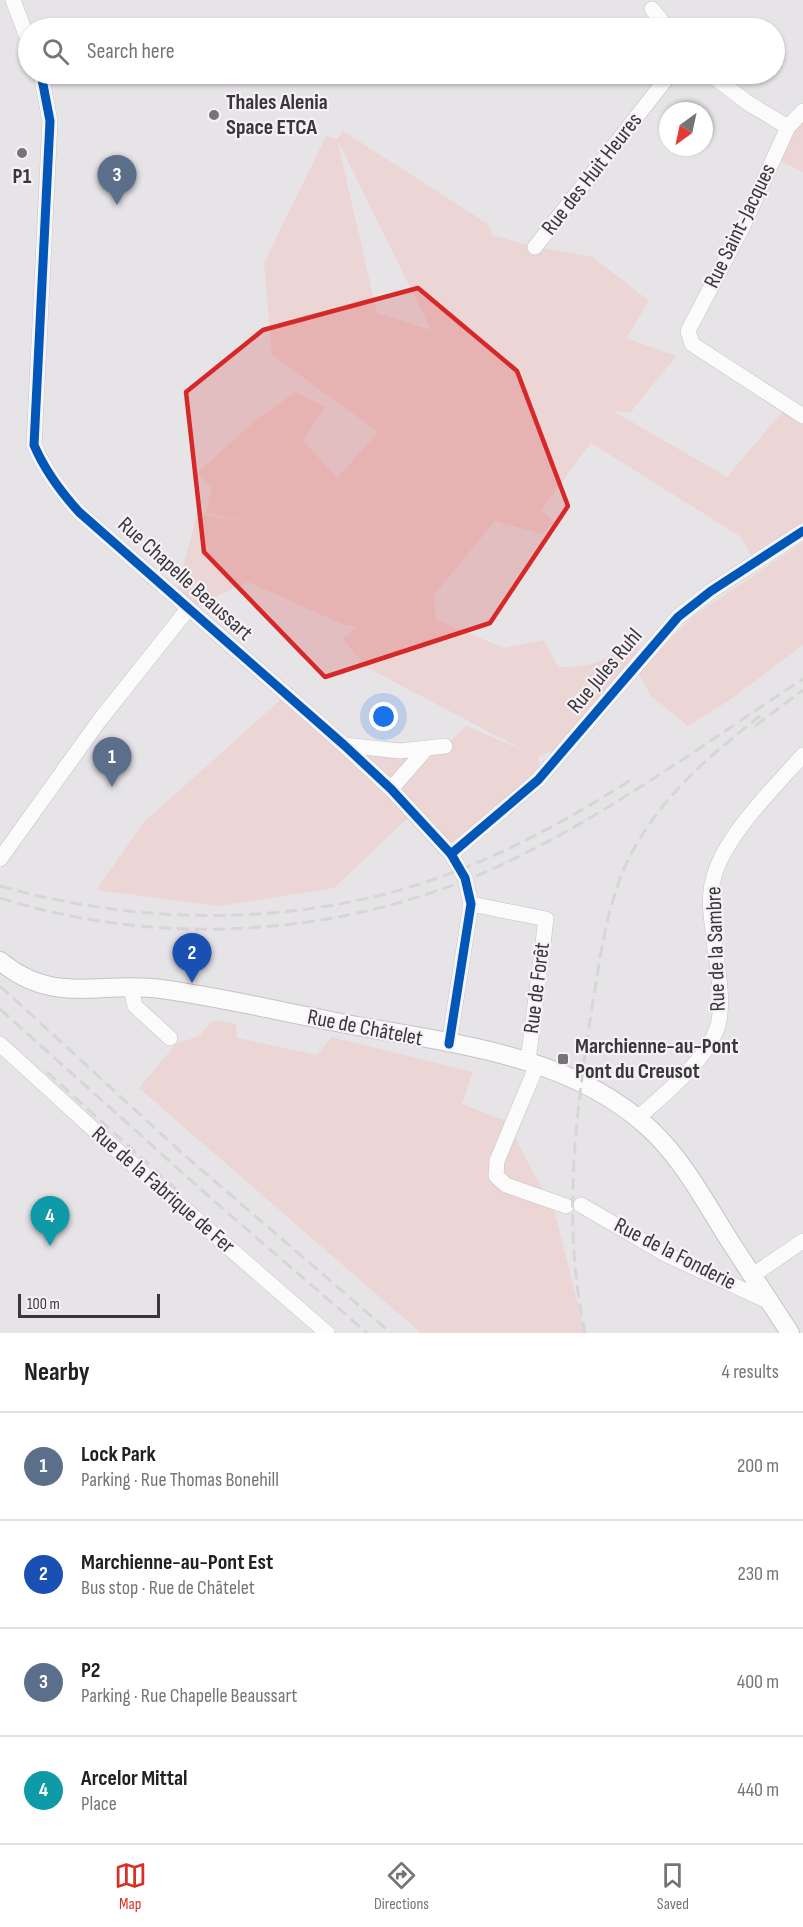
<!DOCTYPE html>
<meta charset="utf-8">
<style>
body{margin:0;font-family:"Sofia Sans Condensed",sans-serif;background:#f2f2f2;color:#202124}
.compass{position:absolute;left:659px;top:102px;width:54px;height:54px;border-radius:50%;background:#fff;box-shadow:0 2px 4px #0004;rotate:213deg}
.scale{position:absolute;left:18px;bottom:15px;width:142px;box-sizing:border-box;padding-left:6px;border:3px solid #393739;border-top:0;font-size:16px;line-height:21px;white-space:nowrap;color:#393739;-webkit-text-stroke:4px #f6f1f6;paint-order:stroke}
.you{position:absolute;left:384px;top:717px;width:21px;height:21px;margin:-15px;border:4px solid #fff;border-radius:50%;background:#1a73e8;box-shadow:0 0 0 9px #1a73e833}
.badge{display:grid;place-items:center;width:39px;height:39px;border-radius:50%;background:#d93025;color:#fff;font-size:20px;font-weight:700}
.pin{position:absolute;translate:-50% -50px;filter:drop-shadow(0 2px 3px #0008)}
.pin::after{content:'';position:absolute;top:32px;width:21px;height:18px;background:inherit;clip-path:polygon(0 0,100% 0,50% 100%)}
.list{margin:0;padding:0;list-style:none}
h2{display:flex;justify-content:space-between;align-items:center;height:78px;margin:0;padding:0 24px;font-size:26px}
h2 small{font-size:20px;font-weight:400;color:#757577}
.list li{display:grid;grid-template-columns:39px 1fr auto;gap:18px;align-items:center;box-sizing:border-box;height:108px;padding:0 24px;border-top:2px solid #e0e0e0}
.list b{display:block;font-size:22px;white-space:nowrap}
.list p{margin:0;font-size:20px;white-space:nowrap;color:#757577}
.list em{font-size:20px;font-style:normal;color:#757577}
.icon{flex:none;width:33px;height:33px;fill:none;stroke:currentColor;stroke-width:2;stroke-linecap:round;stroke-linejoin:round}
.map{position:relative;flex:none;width:803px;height:1333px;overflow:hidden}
.search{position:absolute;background:#fff;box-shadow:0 2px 4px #0004;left:18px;right:18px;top:18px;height:66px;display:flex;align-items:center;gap:15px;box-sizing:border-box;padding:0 21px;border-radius:33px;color:#757577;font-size:22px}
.sheet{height:510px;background:#fff}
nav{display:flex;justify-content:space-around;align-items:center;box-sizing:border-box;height:84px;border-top:2px solid #e0e0e0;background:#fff;font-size:16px;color:#757577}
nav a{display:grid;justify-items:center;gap:3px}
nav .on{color:#d93025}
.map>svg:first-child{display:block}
.green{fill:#ecd5d5;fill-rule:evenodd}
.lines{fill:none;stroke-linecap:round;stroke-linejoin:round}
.minor-casing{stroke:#c4c2c5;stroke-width:16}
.major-casing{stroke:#c4c2c5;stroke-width:20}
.minor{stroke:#fbfbfc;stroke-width:15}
.major{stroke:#fbfbfc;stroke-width:18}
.rail{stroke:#d6d6d6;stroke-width:3;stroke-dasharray:12 6;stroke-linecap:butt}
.cycleway-casing{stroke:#f6f1f6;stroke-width:13}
.cycleway{stroke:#0057b8;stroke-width:9}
.marked{fill:#d62828;fill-opacity:0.2;stroke:#d62828;stroke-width:4.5;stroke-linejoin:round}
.poi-dot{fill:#767476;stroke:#f6f1f6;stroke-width:2}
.labels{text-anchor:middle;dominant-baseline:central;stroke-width:4.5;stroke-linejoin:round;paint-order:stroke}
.poi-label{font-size:22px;font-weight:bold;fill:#393739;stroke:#f6f1f6;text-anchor:start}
.street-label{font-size:22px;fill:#393739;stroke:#f6f1f6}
</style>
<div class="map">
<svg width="803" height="1333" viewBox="0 0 803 1333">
<rect width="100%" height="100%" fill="#e7e4e8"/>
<g class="green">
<path d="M 803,120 L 803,172 L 780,161 L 794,131 Z"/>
<path d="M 343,131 L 488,224 L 492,235 L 535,247 L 593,257 L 649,301 L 626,338 L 676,356 L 630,413 L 613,411 L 727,477 L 787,406 L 803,416 L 803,529 L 752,557 L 741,537 L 591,443 L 541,510 L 554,522 L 542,534 L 495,521 L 434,595 L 436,620 L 504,648 L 544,640 L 558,667 C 602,667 607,660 639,632 L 639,649 L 563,746 L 538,757 L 541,776 L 451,854 L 412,814 L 334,888 L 219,906 L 96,890 L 144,822 L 286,695 L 350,753 L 445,746 L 466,726 L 529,753 L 366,667 L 343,639 L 357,627 L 344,625 L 248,582 L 188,609 L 175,598 L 197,514 L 253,523 L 206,513 L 212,488 L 197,473 L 255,421 L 295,392 L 325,407 L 303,440 L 337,478 L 378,432 L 272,355 L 264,263 L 326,136 L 337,139 ZM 338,143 L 339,143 L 431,330 L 377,313 Z"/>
<path d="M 803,542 L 803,645 L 733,698 L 688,726 L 651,696 L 637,671 L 695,615 Z"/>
<path d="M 213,1020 L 236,1024 L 237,1038 L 317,1055 L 331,1037 L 473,1072 L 462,1104 L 506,1121 L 555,1213 L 585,1333 L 421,1333 L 139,1088 L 176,1044 L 199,1036 Z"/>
</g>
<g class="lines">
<g class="minor-casing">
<g id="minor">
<path d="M 13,0 L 28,40"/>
<path d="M 652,9 L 667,28"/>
<path d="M 41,74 L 50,121 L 34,445 C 45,471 60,491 79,512 L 344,745 L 391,789 L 451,854 L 465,878 L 471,904 L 449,1044"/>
<path d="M 710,74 L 748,103 L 788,127"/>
<path d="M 803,111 L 788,127 L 743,226 L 688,331 L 692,344 L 803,416"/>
<path d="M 535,247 L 670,74"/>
<path d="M 344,745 L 400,751 L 445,746"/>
<path d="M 391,789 L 426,749"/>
<path d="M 451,854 L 538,780 L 678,617 L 711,591 L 803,531"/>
<path d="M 0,859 L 99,721 L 188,609"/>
<path d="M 471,904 L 546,919 L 528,1061"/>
<path d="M 131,989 L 135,1006 L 170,1038"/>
<path d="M 0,1044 L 104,1139 L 327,1333"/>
<path d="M 537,1065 L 497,1161 L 496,1176 L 506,1185 L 566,1206"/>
<path d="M 638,1118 C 664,1094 708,1060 718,1025 C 724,1002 718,971 715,948 C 713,926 707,902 713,880 C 723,837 774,788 803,755"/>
<path d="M 581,1205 L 667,1255 L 770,1302"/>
<path d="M 753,1275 L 803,1241"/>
</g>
</g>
<g class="major-casing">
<path id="major" d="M 0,961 C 55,1007 101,980 161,989 C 220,997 278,1011 336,1022 C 442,1043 567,1051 650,1129 C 682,1159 703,1198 726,1235 C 747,1268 769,1300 790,1333"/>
</g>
<use href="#minor" class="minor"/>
<use href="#major" class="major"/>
<g class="rail">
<path d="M 755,726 L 803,690"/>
<path d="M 0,886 C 152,929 322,927 469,866 C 526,843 582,811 634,778"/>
<path d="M 0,898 C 163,949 346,937 501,865 C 608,815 705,743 803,679"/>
<path d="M 0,986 L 182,1153 L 391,1333"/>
<path d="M 0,1009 L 214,1201 L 367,1333"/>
<path d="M 47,1072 L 178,1191"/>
<path d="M 585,1333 C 562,1224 575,1117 592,1008 C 600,957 607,901 631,854 C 662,796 709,756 760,716"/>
</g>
<g class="cycleway-casing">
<g id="cycleway">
<path d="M 41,74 L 50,121 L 34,445 C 45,471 60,491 79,512 L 344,745 L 391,789 L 451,854 L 465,878 L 471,904 L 449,1044"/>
<path d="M 451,854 L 538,780 L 678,617 L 711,591 L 803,531"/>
</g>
</g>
<use href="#cycleway" class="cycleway"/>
</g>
<path class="marked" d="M 418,288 L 517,371 L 568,506 L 490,623 L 325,677 L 204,552 L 186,392 L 263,330 Z"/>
<g class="poi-dot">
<circle cx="214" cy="115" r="6"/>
<circle cx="22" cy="153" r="6"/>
<rect x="557" y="1053" width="12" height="12" rx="3"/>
</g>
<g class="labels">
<g class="poi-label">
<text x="226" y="102">Thales Alenia<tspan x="226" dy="25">Space ETCA</tspan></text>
<text x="22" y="176" text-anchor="middle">P1</text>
<text x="575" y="1046">Marchienne-au-Pont<tspan x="575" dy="25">Pont du Creusot</tspan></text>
</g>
<g class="street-label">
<text transform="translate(592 174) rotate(-52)">Rue des Huit Heures</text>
<text transform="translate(740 226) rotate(-64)">Rue Saint-Jacques</text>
<text transform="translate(185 579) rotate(42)">Rue Chapelle Beaussart</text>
<text transform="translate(605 671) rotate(-50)">Rue Jules Ruhl</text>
<text transform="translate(716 949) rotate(-92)">Rue de la Sambre</text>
<text transform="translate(537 988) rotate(-83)">Rue de Forêt</text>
<text transform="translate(365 1028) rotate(11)">Rue de Châtelet</text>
<text transform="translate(163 1190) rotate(41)">Rue de la Fabrique de Fer</text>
<text transform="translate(675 1254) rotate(27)">Rue de la Fonderie</text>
</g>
</g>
</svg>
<svg class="compass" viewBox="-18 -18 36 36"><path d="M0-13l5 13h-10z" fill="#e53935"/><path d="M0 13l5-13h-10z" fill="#757577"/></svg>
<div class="scale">100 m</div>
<div class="you"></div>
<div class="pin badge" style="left:112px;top:787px;background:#5c6f8a">1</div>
<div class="pin badge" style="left:192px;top:983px;background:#1a4fb4">2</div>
<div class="pin badge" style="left:117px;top:205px;background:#5c6f8a">3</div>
<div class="pin badge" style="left:50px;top:1246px;background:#0f9aa8">4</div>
<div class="search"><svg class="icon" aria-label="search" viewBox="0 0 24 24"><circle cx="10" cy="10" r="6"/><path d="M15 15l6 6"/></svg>Search here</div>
</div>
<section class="sheet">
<h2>Nearby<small>4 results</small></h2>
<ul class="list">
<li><span class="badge" style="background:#5c6f8a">1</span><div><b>Lock Park</b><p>Parking · Rue Thomas Bonehill</p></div><em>200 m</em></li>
<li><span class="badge" style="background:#1a4fb4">2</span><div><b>Marchienne-au-Pont Est</b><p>Bus stop · Rue de Châtelet</p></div><em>230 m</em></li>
<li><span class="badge" style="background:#5c6f8a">3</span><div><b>P2</b><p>Parking · Rue Chapelle Beaussart</p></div><em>400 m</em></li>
<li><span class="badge" style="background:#0f9aa8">4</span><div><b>Arcelor Mittal</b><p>Place</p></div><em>440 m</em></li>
</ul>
</section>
<nav>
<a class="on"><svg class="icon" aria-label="map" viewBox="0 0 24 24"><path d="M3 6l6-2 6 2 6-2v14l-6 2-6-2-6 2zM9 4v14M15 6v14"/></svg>Map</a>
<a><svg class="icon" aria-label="directions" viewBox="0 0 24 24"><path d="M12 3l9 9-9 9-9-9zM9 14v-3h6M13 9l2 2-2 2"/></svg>Directions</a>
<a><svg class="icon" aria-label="saved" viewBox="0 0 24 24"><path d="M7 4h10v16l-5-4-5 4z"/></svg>Saved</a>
</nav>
